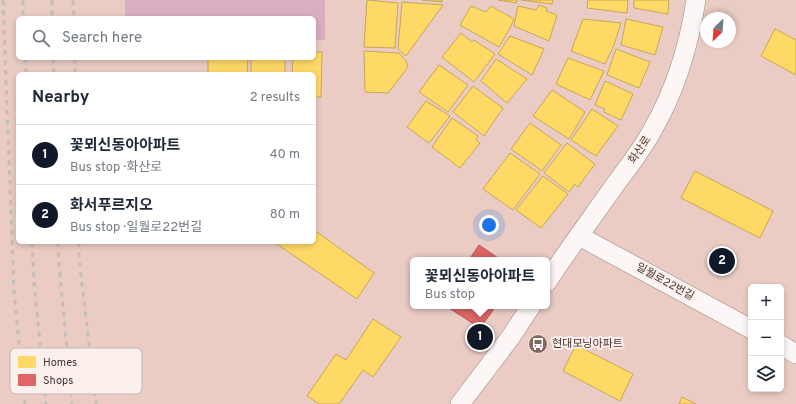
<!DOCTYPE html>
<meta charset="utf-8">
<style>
body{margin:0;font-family:Overpass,"Noto Sans KR",sans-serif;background:#f2f2f3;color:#1f2937}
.controls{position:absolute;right:12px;bottom:12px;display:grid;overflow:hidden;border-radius:6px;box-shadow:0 2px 6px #0003}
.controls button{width:36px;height:36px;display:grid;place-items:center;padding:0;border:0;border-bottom:1px solid #e0e1e3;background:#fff;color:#1f2937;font:20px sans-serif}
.compass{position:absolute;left:700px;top:12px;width:36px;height:36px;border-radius:50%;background:#fff;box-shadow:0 2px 6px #0003;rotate:205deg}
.you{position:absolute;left:489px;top:225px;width:14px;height:14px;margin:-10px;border:3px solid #fff;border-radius:50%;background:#1a73e8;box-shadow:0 0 0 6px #1a73e833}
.badge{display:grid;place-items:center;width:26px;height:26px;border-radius:50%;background:#111827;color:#fff;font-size:13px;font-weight:700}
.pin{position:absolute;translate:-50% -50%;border:2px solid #fff;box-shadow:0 1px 4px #0006}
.popup{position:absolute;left:410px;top:257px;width:140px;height:52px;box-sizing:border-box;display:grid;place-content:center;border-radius:6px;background:#fff;filter:drop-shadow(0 1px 3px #0005);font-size:13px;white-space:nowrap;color:#747a83}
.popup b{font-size:15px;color:#1f2937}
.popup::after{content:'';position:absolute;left:50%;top:100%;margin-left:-8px;border:8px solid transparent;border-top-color:#fff}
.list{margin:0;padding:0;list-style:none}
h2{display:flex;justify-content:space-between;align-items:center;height:52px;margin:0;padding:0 16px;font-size:17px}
h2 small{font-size:13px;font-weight:400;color:#747a83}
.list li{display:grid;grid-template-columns:26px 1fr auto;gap:12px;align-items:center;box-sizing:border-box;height:60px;padding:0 16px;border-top:1px solid #e0e1e3}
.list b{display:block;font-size:15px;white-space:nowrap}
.list p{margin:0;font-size:13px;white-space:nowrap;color:#747a83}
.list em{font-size:13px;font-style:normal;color:#747a83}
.icon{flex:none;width:22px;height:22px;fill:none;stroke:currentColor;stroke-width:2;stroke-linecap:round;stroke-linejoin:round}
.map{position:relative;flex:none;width:796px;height:404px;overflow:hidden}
.search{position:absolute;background:#fff;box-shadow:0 2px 6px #0003;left:16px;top:16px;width:300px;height:44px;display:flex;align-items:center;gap:10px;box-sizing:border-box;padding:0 14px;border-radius:6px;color:#747a83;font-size:15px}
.panel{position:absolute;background:#fff;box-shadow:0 2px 6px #0003;left:16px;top:72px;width:300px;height:172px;border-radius:6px}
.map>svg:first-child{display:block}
.green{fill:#daadc0}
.homes{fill:#ffd966;stroke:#c8a755}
.shops{fill:#e06666;stroke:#b25755}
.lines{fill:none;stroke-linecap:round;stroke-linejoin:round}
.tertiary-casing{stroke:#9a847f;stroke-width:20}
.tertiary{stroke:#fcf7f6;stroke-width:19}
.rail{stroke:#c6bebc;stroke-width:3;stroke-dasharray:5 5;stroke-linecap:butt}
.labels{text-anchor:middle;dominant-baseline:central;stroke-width:4;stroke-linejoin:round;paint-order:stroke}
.street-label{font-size:11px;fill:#48332d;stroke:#fbf0ec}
.poi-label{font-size:11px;fill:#48332d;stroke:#fbf0ec;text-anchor:start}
.key{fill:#fbf0ec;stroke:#c5b7b3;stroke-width:1}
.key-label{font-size:11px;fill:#48332d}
</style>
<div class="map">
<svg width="796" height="404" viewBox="0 0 796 404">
<rect width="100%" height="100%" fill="#eaccc4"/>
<path class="green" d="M 125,0 L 325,0 L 325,40 L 314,40 L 314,18 L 125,18 Z"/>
<g class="homes">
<path d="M 367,0 L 398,3 L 395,48 L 364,47 Z"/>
<path d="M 422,0 L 442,0 L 442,2 Z"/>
<path d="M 498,0 L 517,0 L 517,3 Z"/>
<path d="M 521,0 L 553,0 L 552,4 Z"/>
<path d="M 588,0 L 628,0 L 627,13 L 587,8 Z"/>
<path d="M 634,0 L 669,0 L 668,14 L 634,8 Z"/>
<path d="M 402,2 L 443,5 L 406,56 L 398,49 Z"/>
<path d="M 539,5 L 547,8 L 546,11 L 557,15 L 549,41 L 514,26 L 518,6 L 536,10 Z"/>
<path d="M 471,6 L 486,12 L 491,6 L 514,19 L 511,26 L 499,47 L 460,25 Z"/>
<path d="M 583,19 L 621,23 L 614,45 L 605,64 L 571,51 Z"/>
<path d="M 626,19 L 663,27 L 655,55 L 621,45 Z"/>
<path d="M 775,29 L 796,40 L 796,75 L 761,56 Z"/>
<path d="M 461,33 L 472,42 L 474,40 L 495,54 L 474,82 L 442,57 Z"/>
<path d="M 510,36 L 544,49 L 532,75 L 498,54 Z"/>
<path d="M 616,49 L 650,62 L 639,88 L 607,75 Z"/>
<path d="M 364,51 L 399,53 L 406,61 L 408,67 L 388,93 L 365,92 Z"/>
<path d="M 314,52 L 322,52 L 321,97 L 314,97 L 314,74 L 292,74 L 293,58 L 314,58 Z"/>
<path d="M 208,58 L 248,58 L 247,74 L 208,74 Z"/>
<rect x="251" y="58" width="34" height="16"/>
<path d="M 568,58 L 604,71 L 590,100 L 556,84 Z"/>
<path d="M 496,59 L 527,79 L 507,103 L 481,81 Z"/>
<path d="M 439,65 L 468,85 L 448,112 L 419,92 Z"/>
<path d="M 605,81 L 633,94 L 621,120 L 604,112 L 605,109 L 595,105 Z"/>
<path d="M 473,86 L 503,108 L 484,136 L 453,112 Z"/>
<path d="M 552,90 L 585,112 L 569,139 L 533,116 Z"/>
<path d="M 426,101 L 450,116 L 429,143 L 407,127 Z"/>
<path d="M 592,109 L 618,126 L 596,156 L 571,140 Z"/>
<path d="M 452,118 L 478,136 L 476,140 L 480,143 L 460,168 L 432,147 Z"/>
<path d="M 530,123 L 561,145 L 542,171 L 511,149 Z"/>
<path d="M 567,143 L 595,164 L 578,187 L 575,184 L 569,192 L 544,173 Z"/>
<path d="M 510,153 L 540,174 L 513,210 L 483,189 Z"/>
<path d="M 695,171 L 773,211 L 760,238 L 681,198 Z"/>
<path d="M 543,176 L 568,194 L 541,228 L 516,210 Z"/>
<path d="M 314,230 L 374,273 L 357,299 L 274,242 L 314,242 Z"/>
<path d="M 373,319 L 401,337 L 373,377 L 363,370 L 339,404 L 319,404 L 307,396 L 336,354 L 346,360 Z"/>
<path d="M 576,345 L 633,374 L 620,401 L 563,371 Z"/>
<path d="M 682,397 L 696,404 L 679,404 Z"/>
</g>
<g class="shops">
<path d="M 479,245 L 501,260 L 469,260 Z"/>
<path d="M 446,306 L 496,306 L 480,328 Z"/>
</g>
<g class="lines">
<g class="tertiary-casing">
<g id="tertiary">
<path d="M 579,236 L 751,329"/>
<path d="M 547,282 C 569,248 594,215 617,182 C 630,165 643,148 653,129 C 676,89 689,45 696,0"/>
<path d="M 781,345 L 796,354"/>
<path d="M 460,404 L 510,338 L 531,306"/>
</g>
</g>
<use href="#tertiary" class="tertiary"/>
<g class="rail">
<path d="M 3,0 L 14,292 L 25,404"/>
<path d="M 23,0 L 23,18"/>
<path d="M 52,0 L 52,18"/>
<path d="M 73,0 L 74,18"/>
<path d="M 25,58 L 26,74"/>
<path d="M 53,58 L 54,74"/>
<path d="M 75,58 L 75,74"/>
<path d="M 32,242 L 34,282 L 46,404"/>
<path d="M 58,242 L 59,264 L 72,404"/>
<path d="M 79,242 L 79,258 L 96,404"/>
</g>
</g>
<defs>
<g id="bus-disc" transform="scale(1)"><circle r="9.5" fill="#816962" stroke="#fbf0ec"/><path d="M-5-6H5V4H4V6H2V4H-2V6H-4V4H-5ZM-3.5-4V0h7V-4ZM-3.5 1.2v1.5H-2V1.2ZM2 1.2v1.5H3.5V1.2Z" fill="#fff"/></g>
</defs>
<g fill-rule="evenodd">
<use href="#bus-disc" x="538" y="344"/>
</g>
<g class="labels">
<g class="street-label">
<text transform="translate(640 150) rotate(-56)">화산로</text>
<text transform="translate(665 282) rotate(29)">일월로22번길</text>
</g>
<g class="poi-label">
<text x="552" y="344">현대모닝아파트</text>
</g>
</g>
<rect x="10" y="348" width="132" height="46" rx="6" class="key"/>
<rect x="18" y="356" width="18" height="12" fill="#ffd966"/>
<rect x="18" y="374" width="18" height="12" fill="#e06666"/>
<g class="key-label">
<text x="43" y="366">Homes</text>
<text x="43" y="384">Shops</text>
</g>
</svg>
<div class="controls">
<button>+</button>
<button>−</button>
<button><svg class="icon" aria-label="layers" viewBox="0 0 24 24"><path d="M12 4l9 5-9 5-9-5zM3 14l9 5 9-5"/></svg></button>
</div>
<svg class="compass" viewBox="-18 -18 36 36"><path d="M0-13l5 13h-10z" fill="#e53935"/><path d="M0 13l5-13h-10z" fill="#747a83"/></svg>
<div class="you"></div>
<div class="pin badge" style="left:480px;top:337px">1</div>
<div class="popup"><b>꽃뫼신동아아파트</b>Bus stop</div>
<div class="pin badge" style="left:722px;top:261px">2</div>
<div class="search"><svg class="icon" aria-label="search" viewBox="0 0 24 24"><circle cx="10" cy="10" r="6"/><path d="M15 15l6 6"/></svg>Search here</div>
<section class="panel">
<h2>Nearby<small>2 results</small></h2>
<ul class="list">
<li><span class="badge">1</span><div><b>꽃뫼신동아아파트</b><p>Bus stop · 화산로</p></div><em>40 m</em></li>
<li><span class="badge">2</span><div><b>화서푸르지오</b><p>Bus stop · 일월로22번길</p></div><em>80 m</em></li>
</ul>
</section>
</div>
